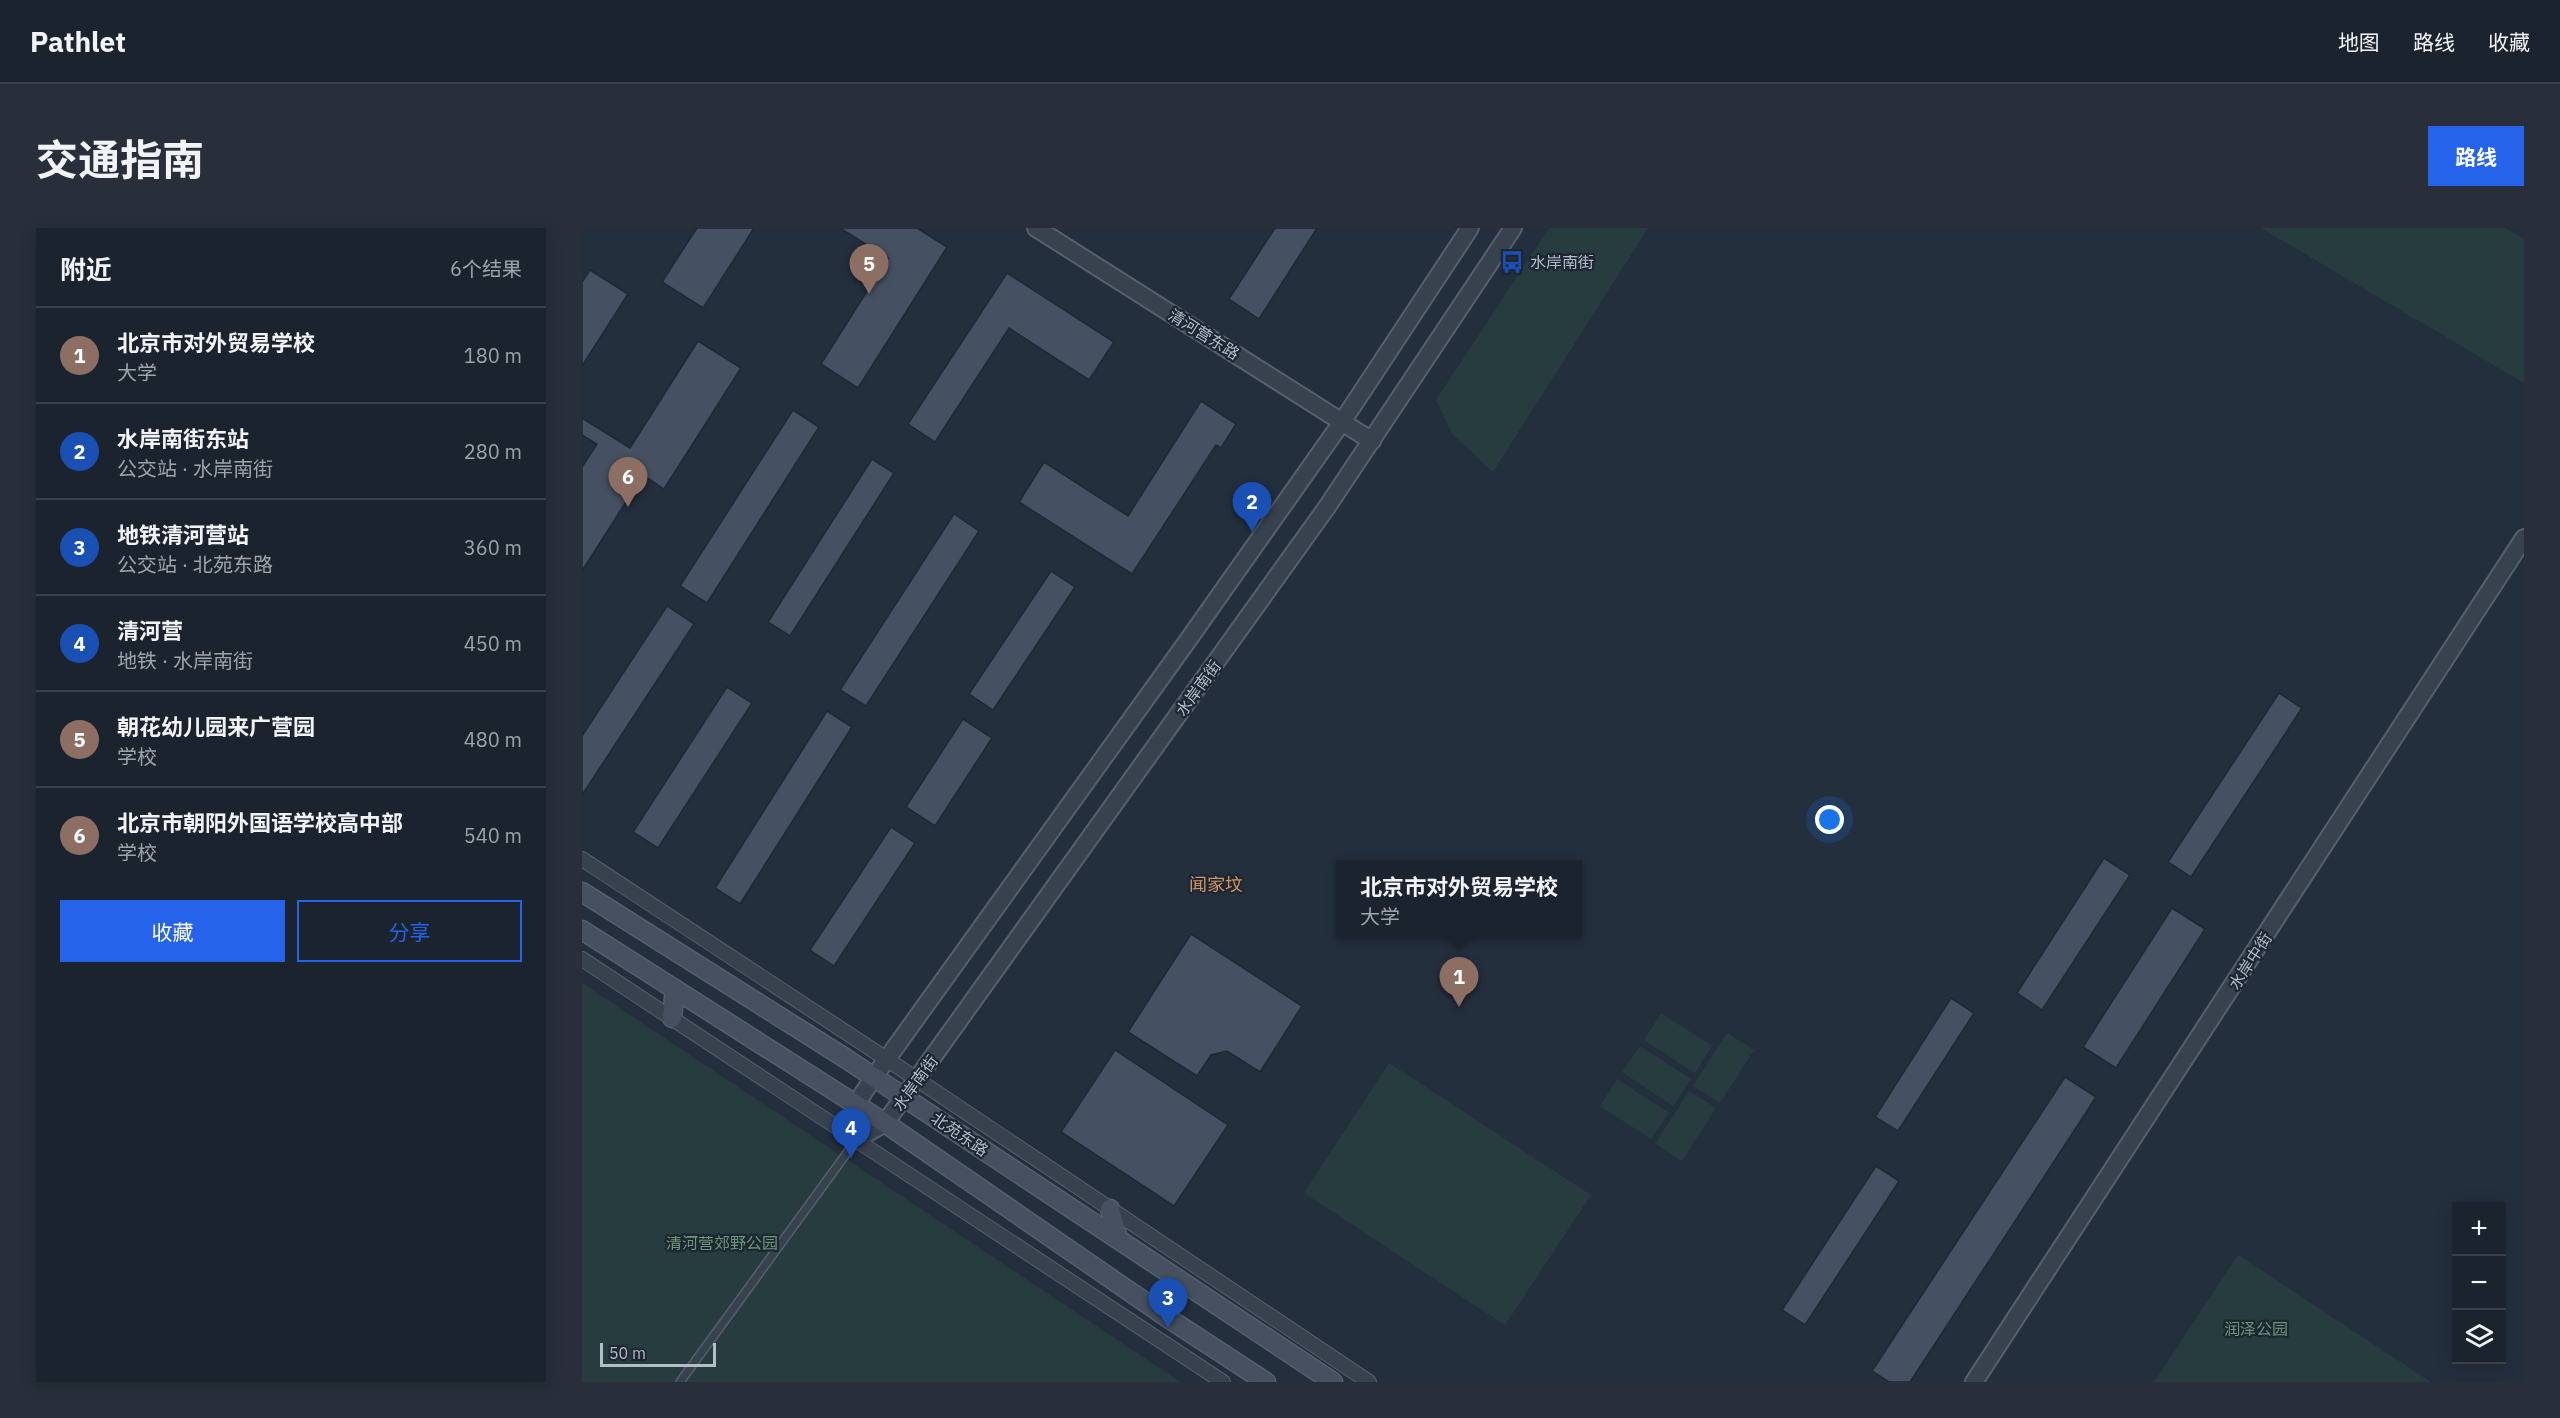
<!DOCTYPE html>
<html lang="zh">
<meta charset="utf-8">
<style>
body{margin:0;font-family:"IBM Plex Sans","Noto Sans SC",sans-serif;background:#282f3a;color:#f1f3f6}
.controls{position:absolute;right:18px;bottom:18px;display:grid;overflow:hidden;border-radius:0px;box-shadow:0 3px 15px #0003}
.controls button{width:54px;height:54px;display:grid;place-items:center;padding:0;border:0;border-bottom:2px solid #39404a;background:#1b232e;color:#f1f3f6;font:30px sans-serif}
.scale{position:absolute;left:18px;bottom:15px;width:116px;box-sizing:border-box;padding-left:6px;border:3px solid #b4bcc9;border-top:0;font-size:16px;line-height:21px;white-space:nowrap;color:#b4bcc9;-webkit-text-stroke:4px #1d2633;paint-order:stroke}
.you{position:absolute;left:1248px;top:592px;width:21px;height:21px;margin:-15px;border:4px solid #fff;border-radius:50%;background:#1a73e8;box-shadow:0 0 0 9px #1a73e833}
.badge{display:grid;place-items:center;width:39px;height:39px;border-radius:50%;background:#2563eb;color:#fff;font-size:20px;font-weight:700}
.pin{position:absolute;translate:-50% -50px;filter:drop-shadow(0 2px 3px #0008)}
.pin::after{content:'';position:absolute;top:32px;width:21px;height:18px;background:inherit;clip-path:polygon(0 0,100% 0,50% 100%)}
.popup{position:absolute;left:754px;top:632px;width:246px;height:78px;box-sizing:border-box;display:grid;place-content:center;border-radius:0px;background:#1b232e;filter:drop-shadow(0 2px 4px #0005);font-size:20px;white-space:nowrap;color:#a0a4aa}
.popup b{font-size:22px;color:#f1f3f6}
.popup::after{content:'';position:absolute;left:50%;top:100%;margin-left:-12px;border:12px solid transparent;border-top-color:#1b232e}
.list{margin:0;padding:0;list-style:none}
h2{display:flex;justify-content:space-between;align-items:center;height:78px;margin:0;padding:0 24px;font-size:26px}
h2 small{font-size:20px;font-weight:400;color:#a0a4aa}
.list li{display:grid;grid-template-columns:39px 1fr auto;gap:18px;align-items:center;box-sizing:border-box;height:96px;padding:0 24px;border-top:2px solid #39404a}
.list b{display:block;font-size:22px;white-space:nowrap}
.list p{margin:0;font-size:20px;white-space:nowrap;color:#a0a4aa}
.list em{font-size:20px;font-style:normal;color:#a0a4aa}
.actions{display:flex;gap:12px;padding:18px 24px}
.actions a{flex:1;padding:14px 0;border:2px solid #2563eb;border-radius:0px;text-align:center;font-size:21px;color:#2563eb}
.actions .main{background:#2563eb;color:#fff}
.icon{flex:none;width:33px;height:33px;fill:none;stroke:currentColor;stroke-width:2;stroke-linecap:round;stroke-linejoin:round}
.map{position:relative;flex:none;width:1942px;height:1154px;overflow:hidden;border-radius:0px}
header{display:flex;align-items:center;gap:36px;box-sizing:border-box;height:84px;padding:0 30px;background:#1b232e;border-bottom:2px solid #39404a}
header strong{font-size:28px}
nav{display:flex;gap:33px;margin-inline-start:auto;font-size:21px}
.intro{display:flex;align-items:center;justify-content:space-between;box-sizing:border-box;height:144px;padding:0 36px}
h1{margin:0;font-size:42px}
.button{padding:15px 27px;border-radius:0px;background:#2563eb;color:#fff;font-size:21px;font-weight:700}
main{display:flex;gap:36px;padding:0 36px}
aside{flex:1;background:#1b232e;border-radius:0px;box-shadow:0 3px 15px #0003}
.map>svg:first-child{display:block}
.green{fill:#263c3f}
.building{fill:#455162;stroke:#1f2835;stroke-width:1.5}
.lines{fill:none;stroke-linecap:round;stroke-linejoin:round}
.service-casing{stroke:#565f6c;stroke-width:10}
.minor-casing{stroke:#565f6c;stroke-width:16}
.tertiary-casing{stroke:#565f6c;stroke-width:20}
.secondary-casing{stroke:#565f6c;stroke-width:21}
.service{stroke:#38414e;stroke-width:7}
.minor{stroke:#38414e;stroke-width:14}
.tertiary{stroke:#38414e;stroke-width:16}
.secondary{stroke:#465061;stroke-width:18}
.labels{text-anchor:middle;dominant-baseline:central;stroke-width:4.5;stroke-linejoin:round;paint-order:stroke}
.poi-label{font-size:16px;fill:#b4bcc9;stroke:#1d2633;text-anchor:start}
.street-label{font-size:16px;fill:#b4bcc9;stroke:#1d2633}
.park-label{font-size:16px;fill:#6b9a76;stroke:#1d2633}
.neighbourhood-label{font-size:18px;fill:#d59563;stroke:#1d2633}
</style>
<header>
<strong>Pathlet</strong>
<nav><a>地图</a><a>路线</a><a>收藏</a></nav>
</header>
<div class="intro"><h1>交通指南</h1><a class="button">路线</a></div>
<main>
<aside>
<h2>附近<small>6个结果</small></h2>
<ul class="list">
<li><span class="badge" style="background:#8d6e63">1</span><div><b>北京市对外贸易学校</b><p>大学</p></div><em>180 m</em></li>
<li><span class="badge" style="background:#1a4fb4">2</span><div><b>水岸南街东站</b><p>公交站 · 水岸南街</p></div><em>280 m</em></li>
<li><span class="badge" style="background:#1a4fb4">3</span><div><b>地铁清河营站</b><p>公交站 · 北苑东路</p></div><em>360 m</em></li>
<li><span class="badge" style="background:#1a4fb4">4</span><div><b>清河营</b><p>地铁 · 水岸南街</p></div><em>450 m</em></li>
<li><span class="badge" style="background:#8d6e63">5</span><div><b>朝花幼儿园来广营园</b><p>学校</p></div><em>480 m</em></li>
<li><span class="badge" style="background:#8d6e63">6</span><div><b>北京市朝阳外国语学校高中部</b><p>学校</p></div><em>540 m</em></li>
</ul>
<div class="actions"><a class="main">收藏</a><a>分享</a></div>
</aside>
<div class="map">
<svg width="1942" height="1154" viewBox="0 0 1942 1154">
<rect width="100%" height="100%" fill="#242f3e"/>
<g class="green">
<path d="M 967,0 L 1066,0 L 911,244 L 870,206 L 854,172 Z"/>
<path d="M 1679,0 L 1923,0 L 1942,11 L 1942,155 Z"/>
<path d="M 0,755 L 598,1154 L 0,1154 Z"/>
<path d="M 1079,785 L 1130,818 L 1113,845 L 1062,812 Z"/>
<path d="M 1145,805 L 1172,822 L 1138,875 L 1111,858 Z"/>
<path d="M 1058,818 L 1109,851 L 1091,878 L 1040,844 Z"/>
<path d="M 807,835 L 1009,967 L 923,1097 L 722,965 Z"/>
<path d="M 1035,851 L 1087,885 L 1069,911 L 1018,878 Z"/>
<path d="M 1107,863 L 1134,880 L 1100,933 L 1073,916 Z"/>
<path d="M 1656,1027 L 1849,1154 L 1572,1154 Z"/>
</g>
<g class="building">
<path d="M 115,0 L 172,0 L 121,80 L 80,54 Z"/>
<path d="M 258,0 L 335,0 L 365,19 L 276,160 L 239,136 L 306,30 Z"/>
<path d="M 693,0 L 735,0 L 677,91 L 647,71 Z"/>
<path d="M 8,42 L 46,66 L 0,138 L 0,54 Z"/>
<path d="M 425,45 L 532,114 L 507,152 L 427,100 L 353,214 L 326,196 Z"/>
<path d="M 116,113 L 159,140 L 82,261 L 61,247 L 0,343 L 0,239 L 15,216 L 0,207 L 0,190 L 48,220 Z"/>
<path d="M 619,173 L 654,196 L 639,220 L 634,217 L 550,346 L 437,274 L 462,234 L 546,288 Z"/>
<path d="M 211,182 L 237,199 L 125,375 L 98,358 Z"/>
<path d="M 290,231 L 312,245 L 208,408 L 186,394 Z"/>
<path d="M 372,286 L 397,303 L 284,478 L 258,462 Z"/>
<path d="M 469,343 L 493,359 L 411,482 L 387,466 Z"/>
<path d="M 85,378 L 112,396 L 0,567 L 0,508 Z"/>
<path d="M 145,459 L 170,475 L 76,620 L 51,604 Z"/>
<path d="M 1697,465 L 1720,480 L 1609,649 L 1586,634 Z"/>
<path d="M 245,483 L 270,499 L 158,676 L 133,660 Z"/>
<path d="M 381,491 L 410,510 L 353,598 L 324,579 Z"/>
<path d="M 309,599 L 333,615 L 252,738 L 228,722 Z"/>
<path d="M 1522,630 L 1548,647 L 1460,782 L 1435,765 Z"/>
<path d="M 1590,680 L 1623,701 L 1534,840 L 1501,819 Z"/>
<path d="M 609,706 L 720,778 L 678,844 L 645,823 L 629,827 L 615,848 L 546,804 Z"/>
<path d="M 1369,770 L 1392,785 L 1316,903 L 1293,889 Z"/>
<path d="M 533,822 L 646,897 L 592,978 L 479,904 Z"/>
<path d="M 1483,849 L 1514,869 L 1328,1154 L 1307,1154 L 1290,1143 Z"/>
<path d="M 1294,938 L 1317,953 L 1223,1097 L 1200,1082 Z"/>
</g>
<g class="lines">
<g class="service-casing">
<path id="service" d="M 98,1154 L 275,911"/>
</g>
<g class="minor-casing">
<g id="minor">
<path d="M 0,631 L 306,832 L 787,1154"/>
<path d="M 0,731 L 641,1154"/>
</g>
</g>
<g class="tertiary-casing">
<g id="tertiary">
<path d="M 454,0 L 790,213"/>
<path d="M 888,0 L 760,194 L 604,415 L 292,849 L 274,876 L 275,911 L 303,895 L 322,869 L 745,279 L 931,0"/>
<path d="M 1392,1154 L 1942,310"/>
</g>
</g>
<g class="secondary-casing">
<g id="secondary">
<path d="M 0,664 L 263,830 L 751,1154"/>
<path d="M 0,702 L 303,895 L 589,1092 L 684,1154"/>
<path d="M 90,790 L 93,761"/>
<path d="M 528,981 L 536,1011"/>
</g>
</g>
<use href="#service" class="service"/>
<use href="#minor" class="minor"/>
<use href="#tertiary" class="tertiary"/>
<use href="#secondary" class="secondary"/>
</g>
<defs>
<g id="bus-bare" transform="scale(1.8)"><path d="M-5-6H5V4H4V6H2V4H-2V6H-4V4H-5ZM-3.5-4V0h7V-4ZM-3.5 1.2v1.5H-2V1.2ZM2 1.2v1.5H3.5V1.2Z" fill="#1a4fb4" stroke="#1d2633" stroke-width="2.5" paint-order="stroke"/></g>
</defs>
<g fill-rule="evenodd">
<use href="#bus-bare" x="930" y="34"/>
</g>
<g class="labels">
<g class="poi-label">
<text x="948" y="34">水岸南街</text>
</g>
<g class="street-label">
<text transform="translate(622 106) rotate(32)">清河营东路</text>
<text transform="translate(616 460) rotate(-54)">水岸南街</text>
<text transform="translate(1668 733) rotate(-57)">水岸中街</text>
<text transform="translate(333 855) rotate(-54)">水岸南街</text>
<text transform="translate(378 906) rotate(34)">北苑东路</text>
</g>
<g class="park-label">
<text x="140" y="1015">清河营郊野公园</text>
<text x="1674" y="1101">润泽公园</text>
</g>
<g class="neighbourhood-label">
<text x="634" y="656">闻家坟</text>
</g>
</g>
</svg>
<div class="controls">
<button>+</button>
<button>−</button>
<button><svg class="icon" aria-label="layers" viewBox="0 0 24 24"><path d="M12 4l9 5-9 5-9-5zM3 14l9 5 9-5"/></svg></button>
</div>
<div class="scale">50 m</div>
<div class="you"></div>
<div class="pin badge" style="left:877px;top:779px;background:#8d6e63">1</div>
<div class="popup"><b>北京市对外贸易学校</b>大学</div>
<div class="pin badge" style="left:670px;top:304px;background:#1a4fb4">2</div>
<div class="pin badge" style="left:586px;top:1100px;background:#1a4fb4">3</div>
<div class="pin badge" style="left:269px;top:930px;background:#1a4fb4">4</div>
<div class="pin badge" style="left:287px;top:66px;background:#8d6e63">5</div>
<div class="pin badge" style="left:46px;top:279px;background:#8d6e63">6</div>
</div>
</main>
